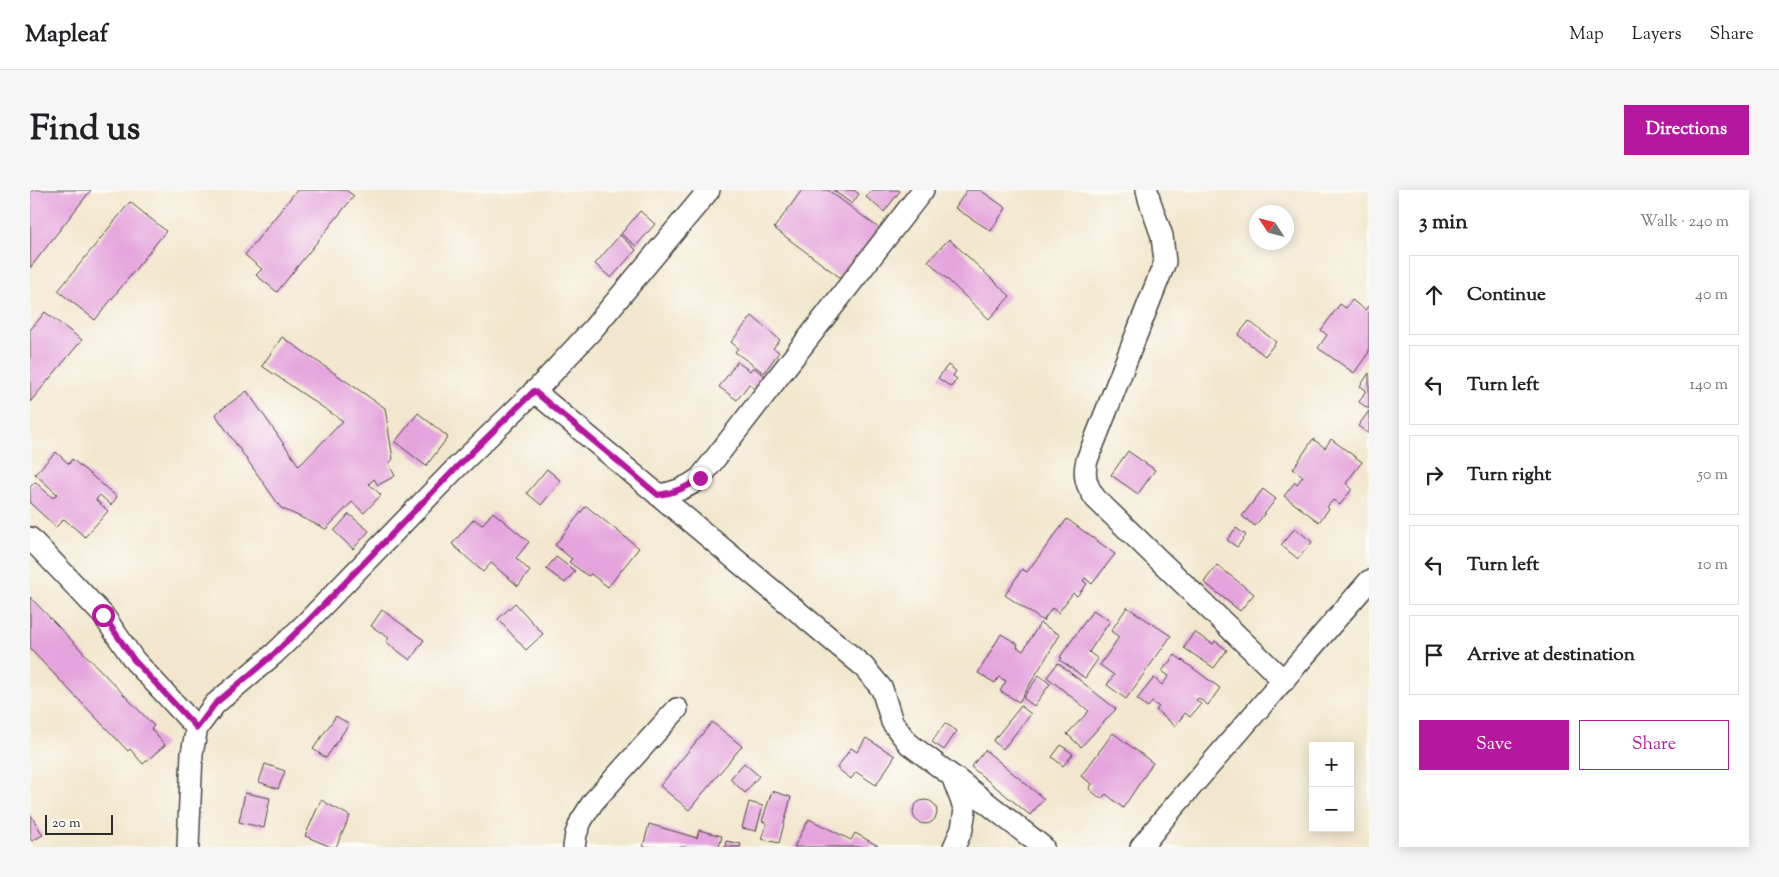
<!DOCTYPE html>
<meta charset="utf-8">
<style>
body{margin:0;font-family:"Sorts Mill Goudy",serif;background:#f6f6f6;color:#202124}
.controls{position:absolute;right:15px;bottom:15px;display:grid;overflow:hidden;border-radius:0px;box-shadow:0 2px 12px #0003}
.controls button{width:45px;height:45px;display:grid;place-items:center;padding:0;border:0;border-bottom:1px solid #e0e0e0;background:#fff;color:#202124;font:25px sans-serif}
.compass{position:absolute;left:1219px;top:15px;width:45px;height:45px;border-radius:50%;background:#fff;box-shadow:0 2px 12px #0003;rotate:306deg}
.scale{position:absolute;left:15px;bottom:12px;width:68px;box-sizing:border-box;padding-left:5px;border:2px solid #2b2b2b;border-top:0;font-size:14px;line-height:18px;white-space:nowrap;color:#2b2b2b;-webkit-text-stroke:4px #fdfcf7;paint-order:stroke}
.stop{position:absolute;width:15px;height:15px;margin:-11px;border:4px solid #b5179e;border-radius:50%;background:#fff}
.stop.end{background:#b5179e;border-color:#fff;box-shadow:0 1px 5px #0008}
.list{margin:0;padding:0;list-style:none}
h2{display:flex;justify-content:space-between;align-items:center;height:65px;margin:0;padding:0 20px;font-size:21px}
h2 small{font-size:16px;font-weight:400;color:#757577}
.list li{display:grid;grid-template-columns:32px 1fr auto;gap:15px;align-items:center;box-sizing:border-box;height:80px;margin:0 10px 10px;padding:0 10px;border:1px solid #e0e0e0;border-radius:0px}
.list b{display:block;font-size:19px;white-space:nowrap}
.list em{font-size:16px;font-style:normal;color:#757577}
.actions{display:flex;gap:10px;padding:15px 20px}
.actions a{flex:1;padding:11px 0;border:1px solid #b5179e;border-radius:0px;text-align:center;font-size:18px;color:#b5179e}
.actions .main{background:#b5179e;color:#fff}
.icon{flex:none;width:28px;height:28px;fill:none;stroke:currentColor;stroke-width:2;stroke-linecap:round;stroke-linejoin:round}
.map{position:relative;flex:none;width:1339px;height:657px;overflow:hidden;border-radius:0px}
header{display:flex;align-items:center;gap:30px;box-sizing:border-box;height:70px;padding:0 25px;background:#fff;border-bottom:1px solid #e0e0e0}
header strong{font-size:24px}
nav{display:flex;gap:28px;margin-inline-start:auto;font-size:18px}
.intro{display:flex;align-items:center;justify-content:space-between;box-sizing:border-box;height:120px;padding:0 30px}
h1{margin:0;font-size:35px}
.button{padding:12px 22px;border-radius:0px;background:#b5179e;color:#fff;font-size:18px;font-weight:700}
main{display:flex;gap:30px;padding:0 30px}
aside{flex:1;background:#fff;border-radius:0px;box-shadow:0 2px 12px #0003}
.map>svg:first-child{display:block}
.building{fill:#e5a4dd}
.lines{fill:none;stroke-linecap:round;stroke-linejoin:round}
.street-casing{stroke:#494743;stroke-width:24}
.street{stroke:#fff;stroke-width:21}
.route{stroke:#b5179e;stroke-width:6}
</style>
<header>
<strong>Mapleaf</strong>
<nav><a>Map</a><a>Layers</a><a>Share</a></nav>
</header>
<div class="intro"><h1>Find us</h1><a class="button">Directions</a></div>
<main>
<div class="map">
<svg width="1339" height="657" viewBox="0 0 1339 657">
<rect width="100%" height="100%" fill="#fdfcf7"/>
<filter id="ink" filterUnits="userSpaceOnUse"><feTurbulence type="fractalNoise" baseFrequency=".02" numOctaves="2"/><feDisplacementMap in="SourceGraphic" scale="10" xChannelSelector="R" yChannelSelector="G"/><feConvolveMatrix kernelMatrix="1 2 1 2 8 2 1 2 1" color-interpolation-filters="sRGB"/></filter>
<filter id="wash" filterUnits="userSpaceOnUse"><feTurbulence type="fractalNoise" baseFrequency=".0096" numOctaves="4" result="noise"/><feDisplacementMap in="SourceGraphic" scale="20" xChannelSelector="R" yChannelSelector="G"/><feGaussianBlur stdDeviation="1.12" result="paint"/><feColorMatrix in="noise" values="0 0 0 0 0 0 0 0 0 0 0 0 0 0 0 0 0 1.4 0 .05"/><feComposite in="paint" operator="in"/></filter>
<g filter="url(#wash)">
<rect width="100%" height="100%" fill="#f2e7ce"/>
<g id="blocks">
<g class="building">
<path d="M 3,0 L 61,0 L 0,78 L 0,3 Z"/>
<path d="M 267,0 L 316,0 L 324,6 L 247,102 L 226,85 L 232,79 L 215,65 Z"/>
<path d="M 772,0 L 798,0 L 850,39 L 812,89 L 744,38 Z"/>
<path d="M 803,0 L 824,0 L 829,4 L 822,14 Z"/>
<path d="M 842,0 L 869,0 L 870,1 L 854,22 L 836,7 Z"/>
<path d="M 937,0 L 950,0 L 976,18 L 961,41 L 925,18 Z"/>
<path d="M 100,12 L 136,41 L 65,130 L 28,101 Z"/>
<path d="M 610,21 L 625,34 L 606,56 L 591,44 Z"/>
<path d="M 590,45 L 606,60 L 581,88 L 565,74 Z"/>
<path d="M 919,49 L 980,106 L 959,129 L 898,71 Z"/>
<path d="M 1322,110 L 1335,120 L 1339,115 L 1339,162 L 1324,183 L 1288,158 L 1297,145 L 1291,140 L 1310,114 L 1316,118 Z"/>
<path d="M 15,122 L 52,150 L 0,212 L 0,140 Z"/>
<path d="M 722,126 L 750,150 L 743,158 L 749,162 L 734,183 L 705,162 L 708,158 L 701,152 Z"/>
<path d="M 1219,131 L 1246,152 L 1235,166 L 1208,145 Z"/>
<path d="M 252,147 L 355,218 L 363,269 L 359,274 L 365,286 L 348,295 L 344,289 L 339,294 L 351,305 L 334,323 L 322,312 L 296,339 L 251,318 L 185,224 L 217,201 L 269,276 L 313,231 L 232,176 Z"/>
<path d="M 707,172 L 720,181 L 723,177 L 735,186 L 725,199 L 719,194 L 707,210 L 689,197 Z"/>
<path d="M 918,175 L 926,181 L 923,186 L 927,189 L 921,197 L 908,188 Z"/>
<path d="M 1339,183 L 1339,219 L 1329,212 L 1336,200 L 1330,196 Z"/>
<path d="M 1339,221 L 1339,244 L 1328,236 Z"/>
<path d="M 388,223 L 418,247 L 396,276 L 365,252 Z"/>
<path d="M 1283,249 L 1295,258 L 1301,249 L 1332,272 L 1316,293 L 1322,299 L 1310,315 L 1303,310 L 1297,317 L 1299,319 L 1289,332 L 1254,306 L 1265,292 L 1267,294 L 1273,286 L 1263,279 Z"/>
<path d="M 1098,261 L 1125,280 L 1108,304 L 1081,285 Z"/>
<path d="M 26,262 L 39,274 L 42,269 L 87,307 L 81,315 L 70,305 L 66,310 L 78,321 L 55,347 L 34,329 L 26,337 L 0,313 L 0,297 L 5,292 L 23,308 L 27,304 L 5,284 Z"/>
<path d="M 517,279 L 531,291 L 511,315 L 497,303 Z"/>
<path d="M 1233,299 L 1246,309 L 1225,336 L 1212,326 Z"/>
<path d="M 556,316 L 609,358 L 578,397 L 561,384 L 558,386 L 539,372 L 542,369 L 525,355 Z"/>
<path d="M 463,322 L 499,352 L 486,368 L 500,381 L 488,396 L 461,373 L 453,382 L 422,354 L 444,329 L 452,335 Z"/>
<path d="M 319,324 L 339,341 L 323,359 L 304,341 Z"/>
<path d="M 1037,329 L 1085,364 L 1062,394 L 1055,388 L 1053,391 L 1057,394 L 1047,406 L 1043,403 L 1028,423 L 1022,418 L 1013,431 L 975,405 L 992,379 L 997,382 Z"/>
<path d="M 1206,338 L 1216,345 L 1207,357 L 1197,350 Z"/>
<path d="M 1265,338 L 1282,352 L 1268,369 L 1251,355 Z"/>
<path d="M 526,367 L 545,381 L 535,393 L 516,379 Z"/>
<path d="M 1187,375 L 1224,404 L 1210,421 L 1174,392 Z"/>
<path d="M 0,407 L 124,536 L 121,539 L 135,555 L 113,574 L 100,559 L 98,561 L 0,459 Z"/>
<path d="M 485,413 L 513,444 L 496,460 L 468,429 Z"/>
<path d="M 1097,417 L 1141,446 L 1096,509 L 1077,495 L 1084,485 L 1070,475 L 1089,447 L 1081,441 Z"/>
<path d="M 352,420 L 394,450 L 380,470 L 356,452 L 359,448 L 341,436 Z"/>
<path d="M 1063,420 L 1080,431 L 1059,462 L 1068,469 L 1055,488 L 1030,470 L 1032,468 L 1030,467 Z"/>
<path d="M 1010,433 L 1030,445 L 989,512 L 970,501 L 976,491 L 969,487 L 965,493 L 948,483 L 971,444 L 988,454 L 987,457 L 993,461 Z"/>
<path d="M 1164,442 L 1183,454 L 1185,451 L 1197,460 L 1184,478 L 1154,458 Z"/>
<path d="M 1145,465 L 1190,498 L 1178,515 L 1168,508 L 1166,510 L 1171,514 L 1160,527 L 1155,523 L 1145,536 L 1126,520 L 1129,517 L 1122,512 L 1118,517 L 1107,509 L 1124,488 L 1132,495 L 1139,486 L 1132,481 Z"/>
<path d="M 1028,473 L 1086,519 L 1051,557 L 1037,544 L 1059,521 L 1017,487 Z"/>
<path d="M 1009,485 L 1020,494 L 1004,516 L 993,508 Z"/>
<path d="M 991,516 L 1001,524 L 973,559 L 963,551 Z"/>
<path d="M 306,526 L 319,534 L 296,568 L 283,559 Z"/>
<path d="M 682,532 L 712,556 L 659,620 L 630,596 Z"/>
<path d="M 915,533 L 927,541 L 914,560 L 902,552 Z"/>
<path d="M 1083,543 L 1123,573 L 1093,618 L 1076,604 L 1071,609 L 1059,599 L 1062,594 L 1051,586 Z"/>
<path d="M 836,548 L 865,566 L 846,595 L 826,582 L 821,589 L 807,578 L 821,558 L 827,562 Z"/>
<path d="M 1031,555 L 1043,564 L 1033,576 L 1022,567 Z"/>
<path d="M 955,560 L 1014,609 L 1000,625 L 941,577 Z"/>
<path d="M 714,573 L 729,586 L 715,603 L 700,589 Z"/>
<path d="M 235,574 L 255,581 L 248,599 L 229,592 Z"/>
<path d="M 742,601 L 761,607 L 749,653 L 732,649 L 737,633 L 732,631 Z"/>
<path d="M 215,603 L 240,608 L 234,638 L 209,632 Z"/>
<circle cx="895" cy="622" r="12"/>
<path d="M 291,610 L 320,626 L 306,657 L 301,657 L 275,646 Z"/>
<path d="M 719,612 L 733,616 L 726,641 L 712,638 Z"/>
<path d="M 0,624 L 13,645 L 2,651 L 0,648 Z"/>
<path d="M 779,629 L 821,650 L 825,643 L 850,657 L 764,657 Z"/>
<path d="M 619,634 L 667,648 L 669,640 L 692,646 L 689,657 L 613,657 Z"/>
<path d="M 696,651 L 711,654 L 710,657 L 695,657 Z"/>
</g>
</g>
</g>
<g filter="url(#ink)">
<use href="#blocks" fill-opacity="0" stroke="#494743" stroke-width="1"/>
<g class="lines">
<g class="street-casing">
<g id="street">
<path d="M 1117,0 L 1120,12 L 1132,46 L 1135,72 L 1057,270 C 1053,285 1056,296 1066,309 L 1254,491"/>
<path d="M 504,201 L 833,476 L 852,499 L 862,532 L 871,544 L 879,554 L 922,586 L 935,620 L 932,639 L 924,657"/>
<path d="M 628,305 C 645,303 657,298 670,288 L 893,0"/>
<path d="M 0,348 L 73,425 L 104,470 L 167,538"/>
<path d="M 924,587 L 1013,657"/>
<path d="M 158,657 L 162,563 L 167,538 L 185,514 L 244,464 L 276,433 L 425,279 L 509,197 L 562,140 L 679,0"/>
<path d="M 544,657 L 546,644 L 551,631 L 563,612 L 647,519"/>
<path d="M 1111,657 L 1136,626 L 1339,391"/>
</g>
</g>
<use href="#street" class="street"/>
</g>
</g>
<g class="lines" filter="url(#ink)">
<path class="route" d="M 73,425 L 104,470 L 167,538 L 185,514 L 244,464 L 276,433 L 425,279 L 504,201 L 628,305 C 645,303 657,298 670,288"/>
</g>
</svg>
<div class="controls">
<button>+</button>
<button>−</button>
</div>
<svg class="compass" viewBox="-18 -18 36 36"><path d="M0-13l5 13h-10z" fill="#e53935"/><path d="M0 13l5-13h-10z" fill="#757577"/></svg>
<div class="scale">20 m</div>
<div class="stop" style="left:73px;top:425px"></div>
<div class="stop end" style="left:670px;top:288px"></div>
</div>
<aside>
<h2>3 min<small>Walk · 240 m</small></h2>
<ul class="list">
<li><svg class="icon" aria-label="ahead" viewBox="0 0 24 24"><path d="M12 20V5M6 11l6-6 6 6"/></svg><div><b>Continue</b></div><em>40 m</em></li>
<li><svg class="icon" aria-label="left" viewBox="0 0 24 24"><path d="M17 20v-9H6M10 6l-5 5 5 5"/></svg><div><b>Turn left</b></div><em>140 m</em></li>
<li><svg class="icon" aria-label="right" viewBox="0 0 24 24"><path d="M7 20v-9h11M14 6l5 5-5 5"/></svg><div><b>Turn right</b></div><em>50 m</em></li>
<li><svg class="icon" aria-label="left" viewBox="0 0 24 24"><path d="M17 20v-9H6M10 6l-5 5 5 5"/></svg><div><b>Turn left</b></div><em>10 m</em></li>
<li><svg class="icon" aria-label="arrive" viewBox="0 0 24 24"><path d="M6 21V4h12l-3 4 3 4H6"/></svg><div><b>Arrive at destination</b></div></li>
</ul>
<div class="actions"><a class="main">Save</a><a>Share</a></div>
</aside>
</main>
